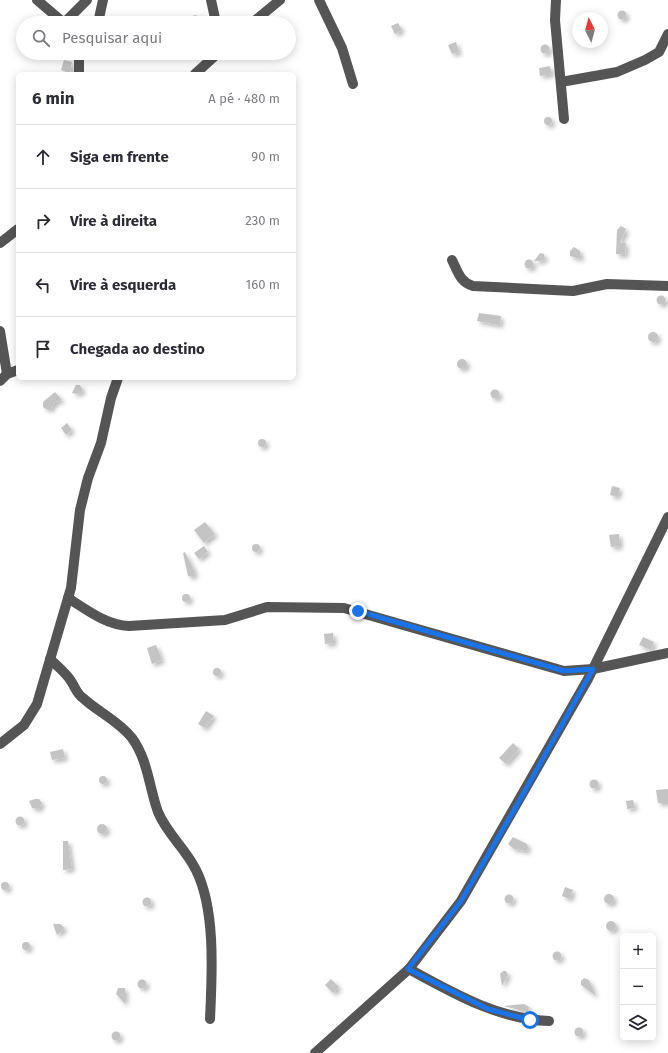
<!DOCTYPE html>
<html lang="pt">
<meta charset="utf-8">
<style>
body{margin:0;font-family:"Fira Sans",sans-serif;background:#f7f7f7;color:#2b2b33}
.controls{position:absolute;right:12px;bottom:12px;display:grid;overflow:hidden;border-radius:6px;box-shadow:0 2px 10px #0003}
.controls button{width:36px;height:36px;display:grid;place-items:center;padding:0;border:0;border-bottom:1px solid #e1e1e2;background:#fff;color:#2b2b33;font:20px sans-serif}
.compass{position:absolute;left:572px;top:12px;width:36px;height:36px;border-radius:50%;background:#fff;box-shadow:0 2px 10px #0003;rotate:354deg}
.stop{position:absolute;width:12px;height:12px;margin:-9px;border:3px solid #1a73e8;border-radius:50%;background:#fff}
.stop.end{background:#1a73e8;border-color:#fff;box-shadow:0 1px 4px #0008}
.list{margin:0;padding:0;list-style:none}
h2{display:flex;justify-content:space-between;align-items:center;height:52px;margin:0;padding:0 16px;font-size:17px}
h2 small{font-size:13px;font-weight:400;color:#7c7c81}
.list li{display:grid;grid-template-columns:26px 1fr auto;gap:12px;align-items:center;box-sizing:border-box;height:64px;padding:0 16px;border-top:1px solid #e1e1e2}
.list b{display:block;font-size:15px;white-space:nowrap}
.list em{font-size:13px;font-style:normal;color:#7c7c81}
.icon{flex:none;width:22px;height:22px;fill:none;stroke:currentColor;stroke-width:2;stroke-linecap:round;stroke-linejoin:round}
.map{position:relative;flex:none;width:668px;height:1053px;overflow:hidden}
.search{position:absolute;background:#fff;box-shadow:0 2px 10px #0003;left:16px;top:16px;width:280px;height:44px;display:flex;align-items:center;gap:10px;box-sizing:border-box;padding:0 14px;border-radius:22px;color:#7c7c81;font-size:15px}
.panel{position:absolute;background:#fff;box-shadow:0 2px 10px #0003;left:16px;top:72px;width:280px;height:308px;border-radius:6px}
.map>svg:first-child{display:block}
.building{fill:#c4c4c4;filter:url(#shadow)}
.lines{fill:none;stroke-linecap:round;stroke-linejoin:round}
.minor{stroke:#555;stroke-width:10}
.route{stroke:#1a73e8;stroke-width:5}
</style>
<div class="map">
<svg width="668" height="1053" viewBox="0 0 668 1053">
<defs>
<filter id="shadow"><feDropShadow dx="3" dy="3" stdDeviation="2" flood-color="#0004"/></filter>
</defs>
<rect width="100%" height="100%" fill="#fff"/>
<g class="building">
<circle cx="622" cy="15" r="4.5"/>
<path d="M 194,15 L 198,16 L 204,23 L 187,23 Z"/>
<path d="M 398,23 L 402,30 L 395,34 L 391,26 Z"/>
<path d="M 456,42 L 459,52 L 452,54 L 448,45 Z"/>
<circle cx="545" cy="49" r="4.5"/>
<path d="M 64,60 L 72,62 L 70,73 L 61,70 Z"/>
<path d="M 550,66 L 552,74 L 540,76 L 539,68 Z"/>
<circle cx="548" cy="121" r="4"/>
<path d="M 621,226 L 626,229 L 620,243 L 626,243 L 625,255 L 616,254 L 617,230 Z"/>
<path d="M 574,247 L 580,251 L 581,259 L 570,256 L 570,251 Z"/>
<path d="M 540,253 L 544,254 L 545,259 L 541,261 L 534,261 Z"/>
<circle cx="529" cy="264" r="4.5"/>
<circle cx="661" cy="300" r="4.5"/>
<path d="M 479,313 L 501,316 L 500,325 L 477,321 Z"/>
<circle cx="653" cy="337" r="5"/>
<circle cx="462" cy="364" r="5"/>
<path d="M 76,385 L 80,385 L 83,391 L 77,394 L 72,393 Z"/>
<circle cx="495" cy="394" r="4.5"/>
<path d="M 55,392 L 62,400 L 55,402 L 51,409 L 46,409 L 43,407 L 43,402 Z"/>
<path d="M 67,423 L 72,430 L 66,435 L 61,428 Z"/>
<circle cx="262" cy="443" r="4"/>
<path d="M 612,486 L 620,488 L 617,497 L 610,495 Z"/>
<path d="M 205,522 L 215,534 L 204,543 L 194,530 Z"/>
<path d="M 619,534 L 620,546 L 611,547 L 609,535 Z"/>
<circle cx="256" cy="548" r="4"/>
<path d="M 204,546 L 208,552 L 199,559 L 194,553 Z"/>
<path d="M 185,552 L 195,572 L 193,577 L 188,576 L 183,553 Z"/>
<circle cx="186" cy="598" r="4"/>
<path d="M 333,633 L 334,643 L 325,644 L 324,634 Z"/>
<path d="M 643,637 L 654,642 L 651,650 L 639,645 Z"/>
<path d="M 156,645 L 162,660 L 152,664 L 147,648 Z"/>
<circle cx="217" cy="672" r="4"/>
<path d="M 206,711 L 214,716 L 205,728 L 198,724 Z"/>
<path d="M 513,743 L 519,749 L 506,764 L 499,758 Z"/>
<path d="M 63,749 L 65,758 L 52,760 L 50,752 Z"/>
<circle cx="103" cy="780" r="4"/>
<circle cx="594" cy="784" r="4.5"/>
<path d="M 668,789 L 668,803 L 658,803 L 656,790 Z"/>
<path d="M 35,799 L 39,799 L 42,803 L 39,809 L 32,808 L 29,801 Z"/>
<path d="M 633,800 L 635,808 L 627,809 L 626,801 Z"/>
<circle cx="20" cy="821" r="4.5"/>
<circle cx="102" cy="829" r="5"/>
<path d="M 513,837 L 527,844 L 528,848 L 527,851 L 514,849 L 508,844 Z"/>
<path d="M 63,841 L 68,841 L 72,869 L 63,870 Z"/>
<circle cx="5" cy="886" r="4"/>
<path d="M 565,887 L 573,890 L 570,899 L 562,896 Z"/>
<circle cx="609" cy="899" r="5"/>
<circle cx="509" cy="899" r="4.5"/>
<circle cx="147" cy="902" r="4.5"/>
<circle cx="611" cy="926" r="5"/>
<path d="M 53,924 L 60,924 L 65,928 L 57,935 Z"/>
<circle cx="26" cy="946" r="4"/>
<circle cx="557" cy="956" r="4.5"/>
<path d="M 503,971 L 506,971 L 508,975 L 502,986 L 500,974 Z"/>
<path d="M 584,978 L 589,980 L 596,996 L 581,985 L 581,981 Z"/>
<path d="M 331,979 L 339,987 L 333,993 L 325,985 Z"/>
<circle cx="142" cy="984" r="4.5"/>
<path d="M 118,988 L 125,988 L 125,1004 L 116,994 Z"/>
<path d="M 524,1004 L 529,1007 L 528,1012 L 503,1006 Z"/>
<circle cx="579" cy="1032" r="4.5"/>
<circle cx="116" cy="1036" r="4.5"/>
</g>
<g class="lines">
<g class="minor">
<path d="M 37,0 L 64,23"/>
<path d="M 211,0 L 216,23"/>
<path d="M 319,0 L 342,48 L 353,84"/>
<path d="M 556,0 L 555,20 L 564,119"/>
<path d="M 64,23 L 87,0"/>
<path d="M 98,23 L 103,0"/>
<path d="M 252,23 L 280,0"/>
<path d="M 79,74 L 79,53"/>
<path d="M 195,74 L 218,53"/>
<path d="M 561,82 L 617,72 L 645,60 L 659,52 L 668,34"/>
<path d="M 0,243 L 18,229"/>
<path d="M 452,260 C 458,272 460,282 473,286 L 573,291 L 607,284 L 668,286"/>
<path d="M 0,331 L 7,374"/>
<path d="M 0,381 L 7,374 L 18,370"/>
<path d="M 68,598 C 87,610 106,625 129,626 L 225,620 L 267,607 L 344,608 L 564,671 L 593,669 L 668,653"/>
<path d="M 50,659 C 57,666 66,673 71,681 C 75,687 77,694 83,698 C 98,712 119,721 132,738 C 148,760 149,787 158,812 C 167,834 186,849 196,870 C 216,910 212,975 210,1019"/>
<path d="M 0,744 L 24,725 L 37,704 L 71,588 L 80,510 L 88,478 L 101,443 L 111,398 L 118,378"/>
<path d="M 409,969 C 453,993 497,1019 549,1021"/>
<path d="M 315,1053 L 409,969 L 461,901 L 588,679 L 668,517"/>
</g>
</g>
<g class="lines">
<path class="route" d="M 358,611 L 564,671 L 593,669 L 517,805 L 461,901 L 408,969 L 488,1009 L 530,1020"/>
</g>
</svg>
<div class="controls">
<button>+</button>
<button>−</button>
<button><svg class="icon" aria-label="layers" viewBox="0 0 24 24"><path d="M12 4l9 5-9 5-9-5zM3 14l9 5 9-5"/></svg></button>
</div>
<svg class="compass" viewBox="-18 -18 36 36"><path d="M0-13l5 13h-10z" fill="#e53935"/><path d="M0 13l5-13h-10z" fill="#7c7c81"/></svg>
<div class="stop" style="left:530px;top:1020px"></div>
<div class="stop end" style="left:358px;top:611px"></div>
<div class="search"><svg class="icon" aria-label="search" viewBox="0 0 24 24"><circle cx="10" cy="10" r="6"/><path d="M15 15l6 6"/></svg>Pesquisar aqui</div>
<section class="panel">
<h2>6 min<small>A pé · 480 m</small></h2>
<ul class="list">
<li><svg class="icon" aria-label="ahead" viewBox="0 0 24 24"><path d="M12 20V5M6 11l6-6 6 6"/></svg><div><b>Siga em frente</b></div><em>90 m</em></li>
<li><svg class="icon" aria-label="right" viewBox="0 0 24 24"><path d="M7 20v-9h11M14 6l5 5-5 5"/></svg><div><b>Vire à direita</b></div><em>230 m</em></li>
<li><svg class="icon" aria-label="left" viewBox="0 0 24 24"><path d="M17 20v-9H6M10 6l-5 5 5 5"/></svg><div><b>Vire à esquerda</b></div><em>160 m</em></li>
<li><svg class="icon" aria-label="arrive" viewBox="0 0 24 24"><path d="M6 21V4h12l-3 4 3 4H6"/></svg><div><b>Chegada ao destino</b></div></li>
</ul>
</section>
</div>
